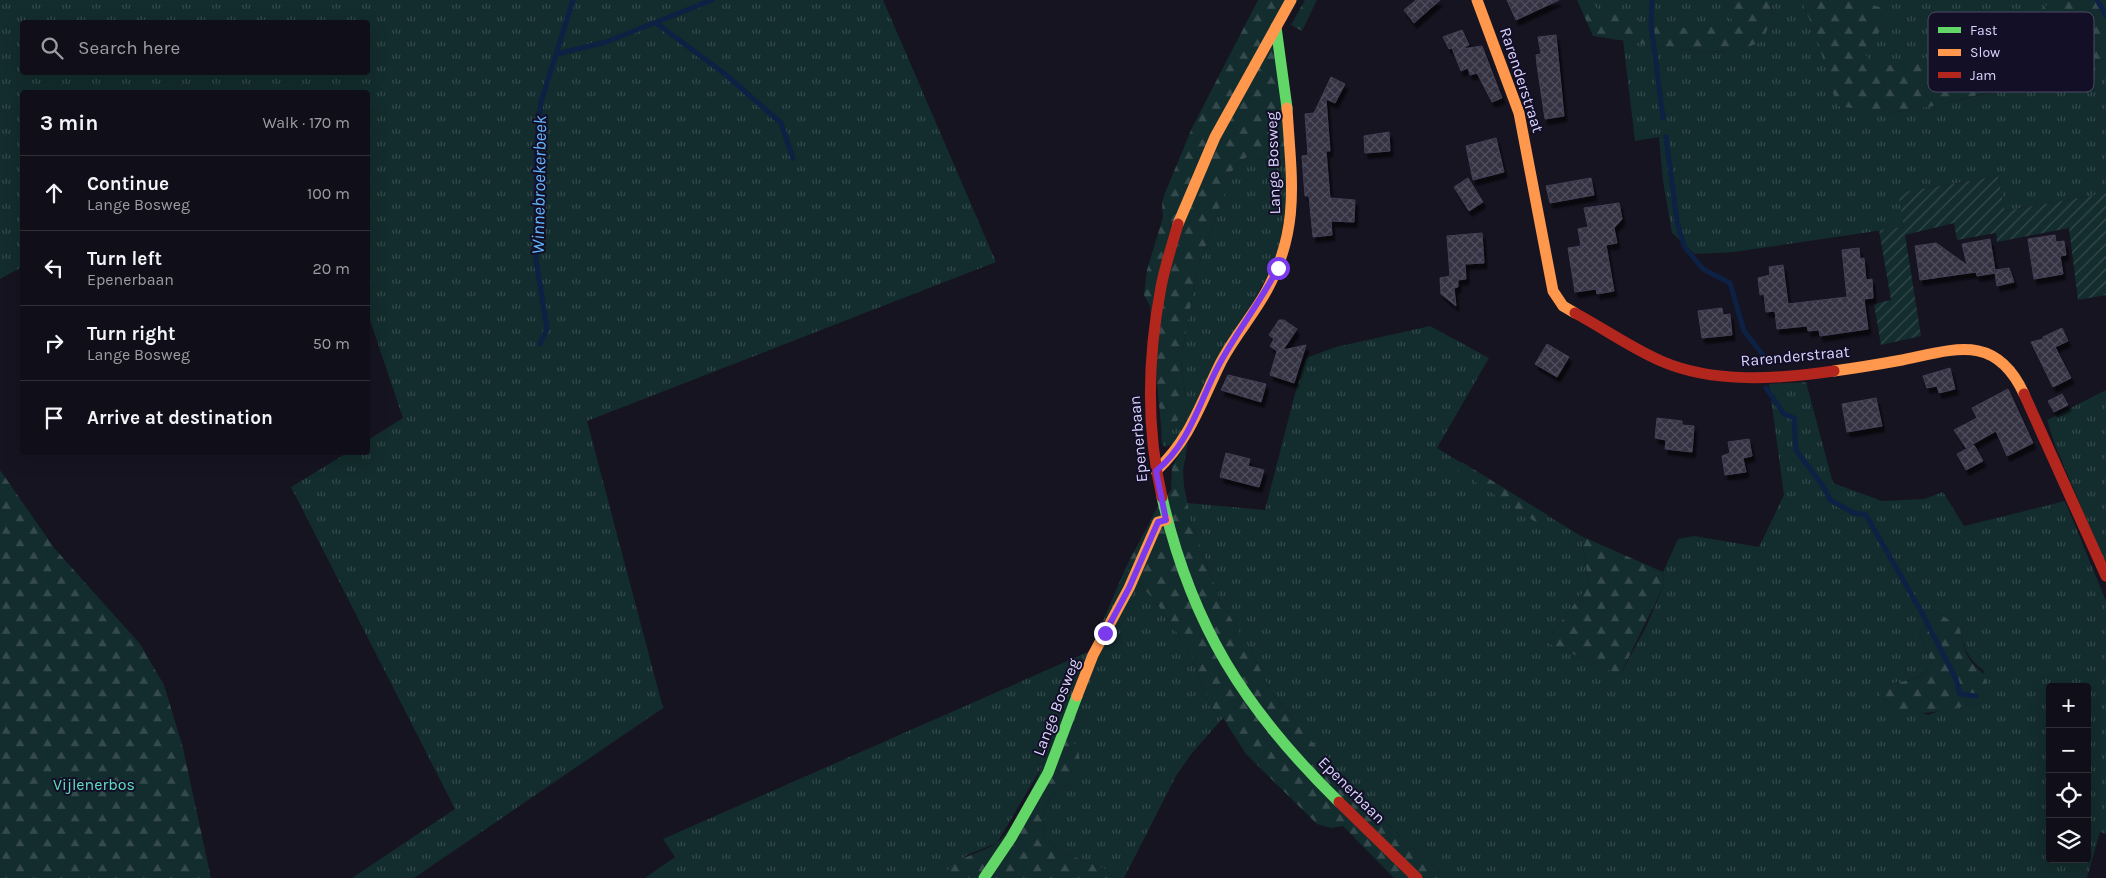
<!DOCTYPE html>
<meta charset="utf-8">
<style>
body{margin:0;font-family:Karla,sans-serif;background:#1e1d26;color:#f1f3f6}
.controls{position:absolute;right:15px;bottom:15px;display:grid;overflow:hidden;border-radius:5px;box-shadow:0 5px 20px #0002}
.controls button{width:45px;height:45px;display:grid;place-items:center;padding:0;border:0;border-bottom:1px solid #302f38;background:#100f19;color:#f1f3f6;font:25px sans-serif}
.stop{position:absolute;width:15px;height:15px;margin:-11px;border:4px solid #7c3aed;border-radius:50%;background:#fff}
.stop.end{background:#7c3aed;border-color:#fff;box-shadow:0 1px 5px #0008}
.list{margin:0;padding:0;list-style:none}
h2{display:flex;justify-content:space-between;align-items:center;height:65px;margin:0;padding:0 20px;font-size:21px}
h2 small{font-size:16px;font-weight:400;color:#9c9ca2}
.list li{display:grid;grid-template-columns:32px 1fr auto;gap:15px;align-items:center;box-sizing:border-box;height:75px;padding:0 20px;border-top:1px solid #302f38}
.list b{display:block;font-size:19px;white-space:nowrap}
.list p{margin:0;font-size:16px;white-space:nowrap;color:#9c9ca2}
.list em{font-size:16px;font-style:normal;color:#9c9ca2}
.icon{flex:none;width:28px;height:28px;fill:none;stroke:currentColor;stroke-width:2;stroke-linecap:round;stroke-linejoin:round}
.map{position:relative;flex:none;width:2106px;height:878px;overflow:hidden}
.search{position:absolute;background:#100f19;box-shadow:0 5px 20px #0002;left:20px;top:20px;width:350px;height:55px;display:flex;align-items:center;gap:12px;box-sizing:border-box;padding:0 18px;border-radius:5px;color:#9c9ca2;font-size:19px}
.panel{position:absolute;background:#100f19;box-shadow:0 5px 20px #0002;left:20px;top:90px;width:350px;height:365px;border-radius:5px}
.map>svg:first-child{display:block}
.grass{fill:url(#grass-tufts);fill-rule:evenodd}
.forest{fill:url(#forest-firs)}
.garden{fill:url(#garden-furrows)}
.lines{fill:none;stroke-linecap:round;stroke-linejoin:round}
.stream{stroke:#0d2144;stroke-width:5}
.building{fill:url(#building-cross-hatch);stroke:#433f54;filter:url(#shadow)}
.fast{stroke:#63d668;stroke-width:11}
.slow{stroke:#ff974d;stroke-width:11}
.jam{stroke:#b3261e;stroke-width:11}
.route{stroke:#7c3aed;stroke-width:6}
.labels{text-anchor:middle;dominant-baseline:central;stroke-width:4;stroke-linejoin:round;paint-order:stroke}
.street-label{font-size:16px;fill:#d9d4ff;stroke:#130f26}
.park-label{font-size:16px;fill:#5fe0c0;stroke:#130f26}
.water-label{font-size:18px;font-style:italic;fill:#62b6ff;stroke:#130f26}
.key{fill:#130f26;stroke:#4e4a67;stroke-width:1}
.key-label{font-size:14px;fill:#d9d4ff}
</style>
<div class="map">
<svg width="2106" height="878" viewBox="0 0 2106 878">
<defs>
<pattern id="grass-tufts" width="24" height="20" patternUnits="userSpaceOnUse" patternTransform="scale(1.25)"><rect width="24" height="20" fill="#132c2d"/><path d="M3 7l-1-3M5 7V3M7 7l1-3M15 17l-1-3M17 17v-4M19 17l1-3" fill="none" stroke="#354a4c"/></pattern>
<pattern id="forest-firs" width="22" height="20" patternUnits="userSpaceOnUse" patternTransform="scale(1.25)"><rect width="22" height="20" fill="#132c2d"/><path d="M5 1l3.5 6h-7zM16 11l3.5 6h-7z" fill="#354a4c"/></pattern>
<pattern id="garden-furrows" width="10" height="10" patternUnits="userSpaceOnUse" patternTransform="scale(1.25)"><rect width="10" height="10" fill="#132c2d"/><path d="M-1 1l2-2M0 10L10 0M9 11l2-2" fill="none" stroke="#354a4c"/></pattern>
<pattern id="building-cross-hatch" width="8" height="8" patternUnits="userSpaceOnUse" patternTransform="scale(1.25)"><rect width="8" height="8" fill="#343243"/><path d="M0 0l8 8M0 8l8-8" fill="none" stroke="#514f5f"/></pattern>
<filter id="shadow"><feDropShadow dx="3" dy="5.5" stdDeviation="1" flood-color="#0009"/></filter>
</defs>
<rect width="100%" height="100%" fill="#161421"/>
<g class="grass">
<path d="M 0,0 L 883,0 L 996,262 L 587,421 L 663,708 L 414,878 L 352,878 L 455,809 L 291,487 L 347,453 L 368,452 L 368,440 L 403,418 L 368,314 L 368,92 L 22,92 L 22,267 L 0,279 ZM 22,22 L 368,22 L 368,72 L 22,72 Z"/>
<path d="M 1587,0 L 1760,0 L 1758,22 L 1703,35 L 1599,28 Z"/>
<path d="M 1771,0 L 1801,0 L 1815,32 L 1891,113 C 1964,102 2035,81 2106,58 L 2106,193 L 2005,211 L 1998,176 L 1899,193 L 1904,227 L 1734,252 L 1695,254 L 1672,233 L 1663,181 L 1659,137 L 1635,141 L 1623,40 L 1692,51 L 1736,52 L 1772,15 Z"/>
<path d="M 1812,0 L 2104,0 L 1891,103 Z"/>
<path d="M 1248,156 L 1271,162 L 1286,159 L 1288,191 L 1278,257 L 1175,443 L 1165,447 L 1162,444 L 1161,426 L 1173,426 L 1185,394 L 1181,360 L 1197,270 L 1234,167 Z"/>
<path d="M 1430,326 L 1489,358 L 1437,448 L 1581,536 L 1589,584 L 1546,642 L 1620,675 L 1645,629 L 1664,585 L 1663,572 L 1678,539 L 1694,536 L 1759,547 L 1784,495 L 1769,384 L 1806,382 L 1833,483 L 1882,501 L 1924,499 L 1943,492 L 1964,526 L 2065,501 L 2106,601 L 2106,834 L 2100,832 L 2087,878 L 1446,878 L 1359,798 L 1271,692 L 1254,656 L 1220,600 L 1191,522 L 1187,503 L 1265,510 L 1298,382 L 1306,358 L 1336,347 ZM 1937,612 L 1959,626 C 1964,648 1966,657 1984,671 L 1976,704 L 1942,710 L 1928,715 L 1880,695 L 1883,687 C 1901,679 1920,683 1932,664 L 1919,633 ZM 2050,687 L 2087,687 L 2087,859 L 2050,859 Z"/>
<path d="M 2106,390 L 2106,566 L 2055,445 L 2047,420 Z"/>
<path d="M 1126,567 L 1158,605 L 1190,652 L 1210,706 L 1223,718 L 1192,753 L 1176,776 L 1124,878 L 1113,878 L 1105,869 L 1059,851 L 1045,838 C 1044,809 1042,795 1073,783 L 1054,746 L 997,843 L 967,855 L 942,878 L 645,878 L 675,857 L 663,839 L 1090,651 Z"/>
</g>
<g class="forest">
<path d="M 1258,0 L 1298,0 L 1275,40 L 1286,159 L 1271,162 L 1248,156 L 1234,167 L 1197,270 L 1181,360 L 1185,394 L 1182,415 L 1173,426 L 1161,426 L 1150,306 L 1144,295 L 1147,270 L 1163,217 L 1162,203 L 1165,193 L 1192,128 Z"/>
<path d="M 1305,0 L 1317,0 L 1302,31 L 1291,25 Z"/>
<path d="M 1577,0 L 1591,0 L 1598,10 C 1646,21 1684,37 1733,22 L 1718,0 L 1771,0 L 1772,15 L 1763,41 L 1736,52 L 1692,51 L 1593,36 Z"/>
<path d="M 1801,0 C 1823,0 1875,0 1889,12 C 1884,27 1873,39 1866,55 L 1873,67 C 1909,64 1952,52 1984,36 C 1995,30 2004,23 2015,18 C 2029,12 2042,13 2051,0 L 2106,0 L 2106,58 L 2027,83 L 1933,106 L 1891,113 L 1837,106 L 1815,32 Z"/>
<path d="M 1188,441 L 1183,471 L 1184,486 L 1191,522 L 1220,600 L 1254,656 L 1271,692 L 1359,798 L 1446,878 L 1394,878 L 1343,826 L 1331,828 L 1317,824 L 1246,754 L 1223,718 L 1210,706 L 1190,652 L 1158,605 L 1126,567 L 1156,510 L 1171,490 L 1172,466 Z"/>
<path d="M 1462,462 L 1549,516 L 1540,525 L 1456,469 Z"/>
<path d="M 0,470 L 55,549 L 140,644 L 164,685 L 183,748 L 211,878 L 0,878 Z"/>
<path d="M 1581,536 L 1663,572 L 1664,585 L 1620,675 L 1546,642 L 1589,584 Z"/>
<path d="M 1937,612 L 1959,626 C 1962,637 1963,650 1970,660 C 1981,675 1982,665 1988,689 L 1976,704 C 1939,710 1921,720 1884,705 L 1880,695 L 1883,686 C 1902,679 1919,684 1932,664 L 1919,633 Z"/>
<path d="M 1059,729 C 1082,746 1084,757 1073,783 C 1042,795 1044,809 1045,838 L 1059,851 L 1105,869 L 1113,878 L 942,878 C 954,855 984,854 999,841 C 1024,817 1043,762 1059,729 Z"/>
</g>
<path class="garden" d="M 1998,176 L 2005,211 L 2106,193 L 2106,295 L 2078,300 L 2069,228 L 1997,242 L 1996,233 L 1957,240 L 1954,223 L 1905,235 L 1921,336 L 1881,345 L 1874,304 L 1891,300 L 1879,230 L 1904,227 L 1898,193 Z"/>
<g class="lines">
<g class="stream">
<path d="M 1652,0 L 1651,25 L 1663,118"/>
<path d="M 2097,0 L 2106,16"/>
<path d="M 656,23 L 725,74 L 781,123 L 793,158"/>
<path d="M 557,54 L 606,42 L 712,0"/>
<path d="M 1666,137 L 1677,222 L 1684,246 L 1703,269 L 1730,283 L 1744,331 L 1767,360"/>
<path d="M 540,344 L 547,329 L 536,260 L 536,150 L 541,102 L 573,0"/>
<path d="M 1766,388 L 1784,414 L 1794,418 L 1796,450 L 1823,486 L 1830,500 L 1854,513 L 1866,515 L 1922,613 L 1956,679 L 1960,694 L 1976,696"/>
</g>
</g>
<g class="building">
<path d="M 1416,0 L 1440,0 L 1414,23 L 1404,10 Z"/>
<path d="M 1507,0 L 1559,0 L 1516,20 Z"/>
<path d="M 1462,30 L 1469,45 L 1462,49 L 1482,46 L 1502,98 L 1492,102 L 1477,73 L 1470,75 L 1468,68 L 1461,71 L 1452,48 L 1449,49 L 1443,37 Z"/>
<path d="M 1556,35 L 1564,116 L 1545,119 L 1537,65 L 1536,55 L 1541,54 L 1538,37 Z"/>
<path d="M 1331,77 L 1345,84 L 1335,103 L 1326,99 L 1330,151 L 1326,151 L 1330,198 L 1355,200 L 1354,222 L 1331,221 L 1332,235 L 1313,237 L 1309,196 L 1305,196 L 1303,170 L 1302,156 L 1308,155 L 1305,114 L 1314,113 Z"/>
<path d="M 1389,132 L 1390,151 L 1365,153 L 1364,136 Z"/>
<path d="M 1496,138 L 1504,172 L 1473,180 L 1466,146 Z"/>
<path d="M 1468,178 L 1483,202 L 1469,211 L 1454,187 Z"/>
<path d="M 1591,178 L 1594,195 L 1550,203 L 1546,186 Z"/>
<path d="M 1619,203 L 1622,219 L 1614,228 L 1617,243 L 1606,245 L 1614,291 L 1597,294 L 1596,289 L 1575,292 L 1568,248 L 1581,246 L 1578,229 L 1588,227 L 1584,208 Z"/>
<path d="M 1482,233 L 1484,263 L 1465,264 L 1466,279 L 1458,280 L 1458,287 L 1454,288 L 1456,306 L 1441,294 L 1440,278 L 1450,276 L 1447,236 Z"/>
<path d="M 2055,235 L 2056,242 L 2064,241 L 2066,255 L 2060,256 L 2063,274 L 2034,279 L 2028,239 Z"/>
<path d="M 1990,239 L 1995,270 L 2009,268 L 2014,282 L 1997,286 L 1995,273 L 1977,276 L 1976,272 L 1920,280 L 1915,246 L 1936,243 L 1967,265 L 1962,244 Z"/>
<path d="M 1859,248 L 1860,259 L 1864,258 L 1866,280 L 1872,279 L 1873,298 L 1864,299 L 1868,329 L 1820,336 L 1819,330 L 1808,331 L 1807,326 L 1777,329 L 1775,311 L 1766,312 L 1764,294 L 1760,295 L 1758,278 L 1770,275 L 1769,267 L 1783,265 L 1788,304 L 1847,297 L 1842,250 Z"/>
<path d="M 1722,308 L 1723,315 L 1730,314 L 1732,335 L 1702,338 L 1698,311 Z"/>
<path d="M 1279,320 L 1284,320 L 1297,329 L 1283,350 L 1306,345 L 1294,383 L 1270,375 L 1277,351 L 1270,346 L 1274,339 L 1269,335 Z"/>
<path d="M 2062,328 L 2068,341 L 2055,347 L 2071,378 L 2053,387 L 2031,342 L 2043,339 L 2043,337 Z"/>
<path d="M 1547,344 L 1569,357 L 1557,377 L 1535,364 Z"/>
<path d="M 1950,368 L 1955,389 L 1939,393 L 1937,386 L 1927,388 L 1923,376 Z"/>
<path d="M 1228,375 L 1266,384 L 1261,402 L 1221,390 Z"/>
<path d="M 2008,389 L 2033,443 L 2007,456 L 1996,431 L 1966,448 L 1954,430 L 1977,418 L 1972,408 Z"/>
<path d="M 2062,394 L 2068,405 L 2054,412 L 2048,401 Z"/>
<path d="M 1876,398 L 1882,426 L 1847,432 L 1842,404 Z"/>
<path d="M 1657,418 L 1682,421 L 1682,425 L 1694,426 L 1692,452 L 1665,449 L 1666,440 L 1655,438 Z"/>
<path d="M 1749,439 L 1752,456 L 1743,458 L 1746,472 L 1725,475 L 1722,456 L 1730,453 L 1728,442 Z"/>
<path d="M 1974,445 L 1983,461 L 1966,470 L 1957,454 Z"/>
<path d="M 1226,453 L 1250,459 L 1248,466 L 1264,470 L 1259,487 L 1220,477 Z"/>
</g>
<g class="lines">
<g class="fast">
<path d="M 1276,27 L 1287,108"/>
<path d="M 1162,497 C 1191,625 1245,710 1339,802"/>
<path d="M 984,878 L 1011,838 L 1048,773 L 1077,696"/>
</g>
<g class="slow">
<path d="M 1477,0 L 1519,113 L 1553,291 L 1563,306 L 1575,313"/>
<path d="M 1178,224 L 1215,137 L 1291,0"/>
<path d="M 1834,371 C 1856,368 1880,364 1902,360 C 1955,349 1996,333 2024,394"/>
<path d="M 1156,471 C 1190,439 1200,405 1220,364 C 1233,338 1253,316 1267,290 C 1301,226 1291,177 1287,108"/>
<path d="M 1077,696 L 1093,655 L 1129,588 L 1158,522 L 1166,520"/>
</g>
<g class="jam">
<path d="M 1575,313 C 1603,328 1631,348 1661,361 C 1714,384 1778,379 1834,371"/>
<path d="M 2024,394 L 2106,576"/>
<path d="M 1162,497 C 1146,429 1148,355 1161,287 C 1165,266 1172,245 1178,224"/>
<path d="M 1339,802 L 1417,878"/>
</g>
</g>
<g class="lines">
<path class="route" d="M 1105,633 L 1129,588 L 1158,522 L 1166,520 L 1156,471 C 1191,442 1199,401 1220,363 C 1238,330 1261,301 1278,268"/>
</g>
<g class="labels">
<g class="street-label">
<text transform="translate(1522 80) rotate(72)">Rarenderstraat</text>
<text transform="translate(1273 163) rotate(-92)">Lange Bosweg</text>
<text transform="translate(1795 356) rotate(-5)">Rarenderstraat</text>
<text transform="translate(1138 439) rotate(-95)">Epenerbaan</text>
<text transform="translate(1056 707) rotate(-69)">Lange Bosweg</text>
<text transform="translate(1352 790) rotate(45)">Epenerbaan</text>
</g>
<g class="park-label">
<text x="94" y="784">Vijlenerbos</text>
</g>
<g class="water-label">
<text transform="translate(539 185) rotate(-89)">Winnebroekerbeek</text>
</g>
</g>
<rect x="1928" y="12" width="166" height="80" rx="8" class="key"/>
<rect x="1938" y="27" width="23" height="6" fill="#63d668"/>
<rect x="1938" y="49" width="23" height="7" fill="#ff974d"/>
<rect x="1938" y="72" width="23" height="6" fill="#b3261e"/>
<g class="key-label">
<text x="1970" y="35">Fast</text>
<text x="1970" y="57">Slow</text>
<text x="1970" y="80">Jam</text>
</g>
</svg>
<div class="controls">
<button>+</button>
<button>−</button>
<button><svg class="icon" aria-label="locate" viewBox="0 0 24 24"><circle cx="12" cy="12" r="6"/><path d="M12 2v4M12 18v4M2 12h4M18 12h4"/></svg></button>
<button><svg class="icon" aria-label="layers" viewBox="0 0 24 24"><path d="M12 4l9 5-9 5-9-5zM3 14l9 5 9-5"/></svg></button>
</div>
<div class="stop" style="left:1278px;top:268px"></div>
<div class="stop end" style="left:1105px;top:633px"></div>
<div class="search"><svg class="icon" aria-label="search" viewBox="0 0 24 24"><circle cx="10" cy="10" r="6"/><path d="M15 15l6 6"/></svg>Search here</div>
<section class="panel">
<h2>3 min<small>Walk · 170 m</small></h2>
<ul class="list">
<li><svg class="icon" aria-label="ahead" viewBox="0 0 24 24"><path d="M12 20V5M6 11l6-6 6 6"/></svg><div><b>Continue</b><p>Lange Bosweg</p></div><em>100 m</em></li>
<li><svg class="icon" aria-label="left" viewBox="0 0 24 24"><path d="M17 20v-9H6M10 6l-5 5 5 5"/></svg><div><b>Turn left</b><p>Epenerbaan</p></div><em>20 m</em></li>
<li><svg class="icon" aria-label="right" viewBox="0 0 24 24"><path d="M7 20v-9h11M14 6l5 5-5 5"/></svg><div><b>Turn right</b><p>Lange Bosweg</p></div><em>50 m</em></li>
<li><svg class="icon" aria-label="arrive" viewBox="0 0 24 24"><path d="M6 21V4h12l-3 4 3 4H6"/></svg><div><b>Arrive at destination</b></div></li>
</ul>
</section>
</div>
